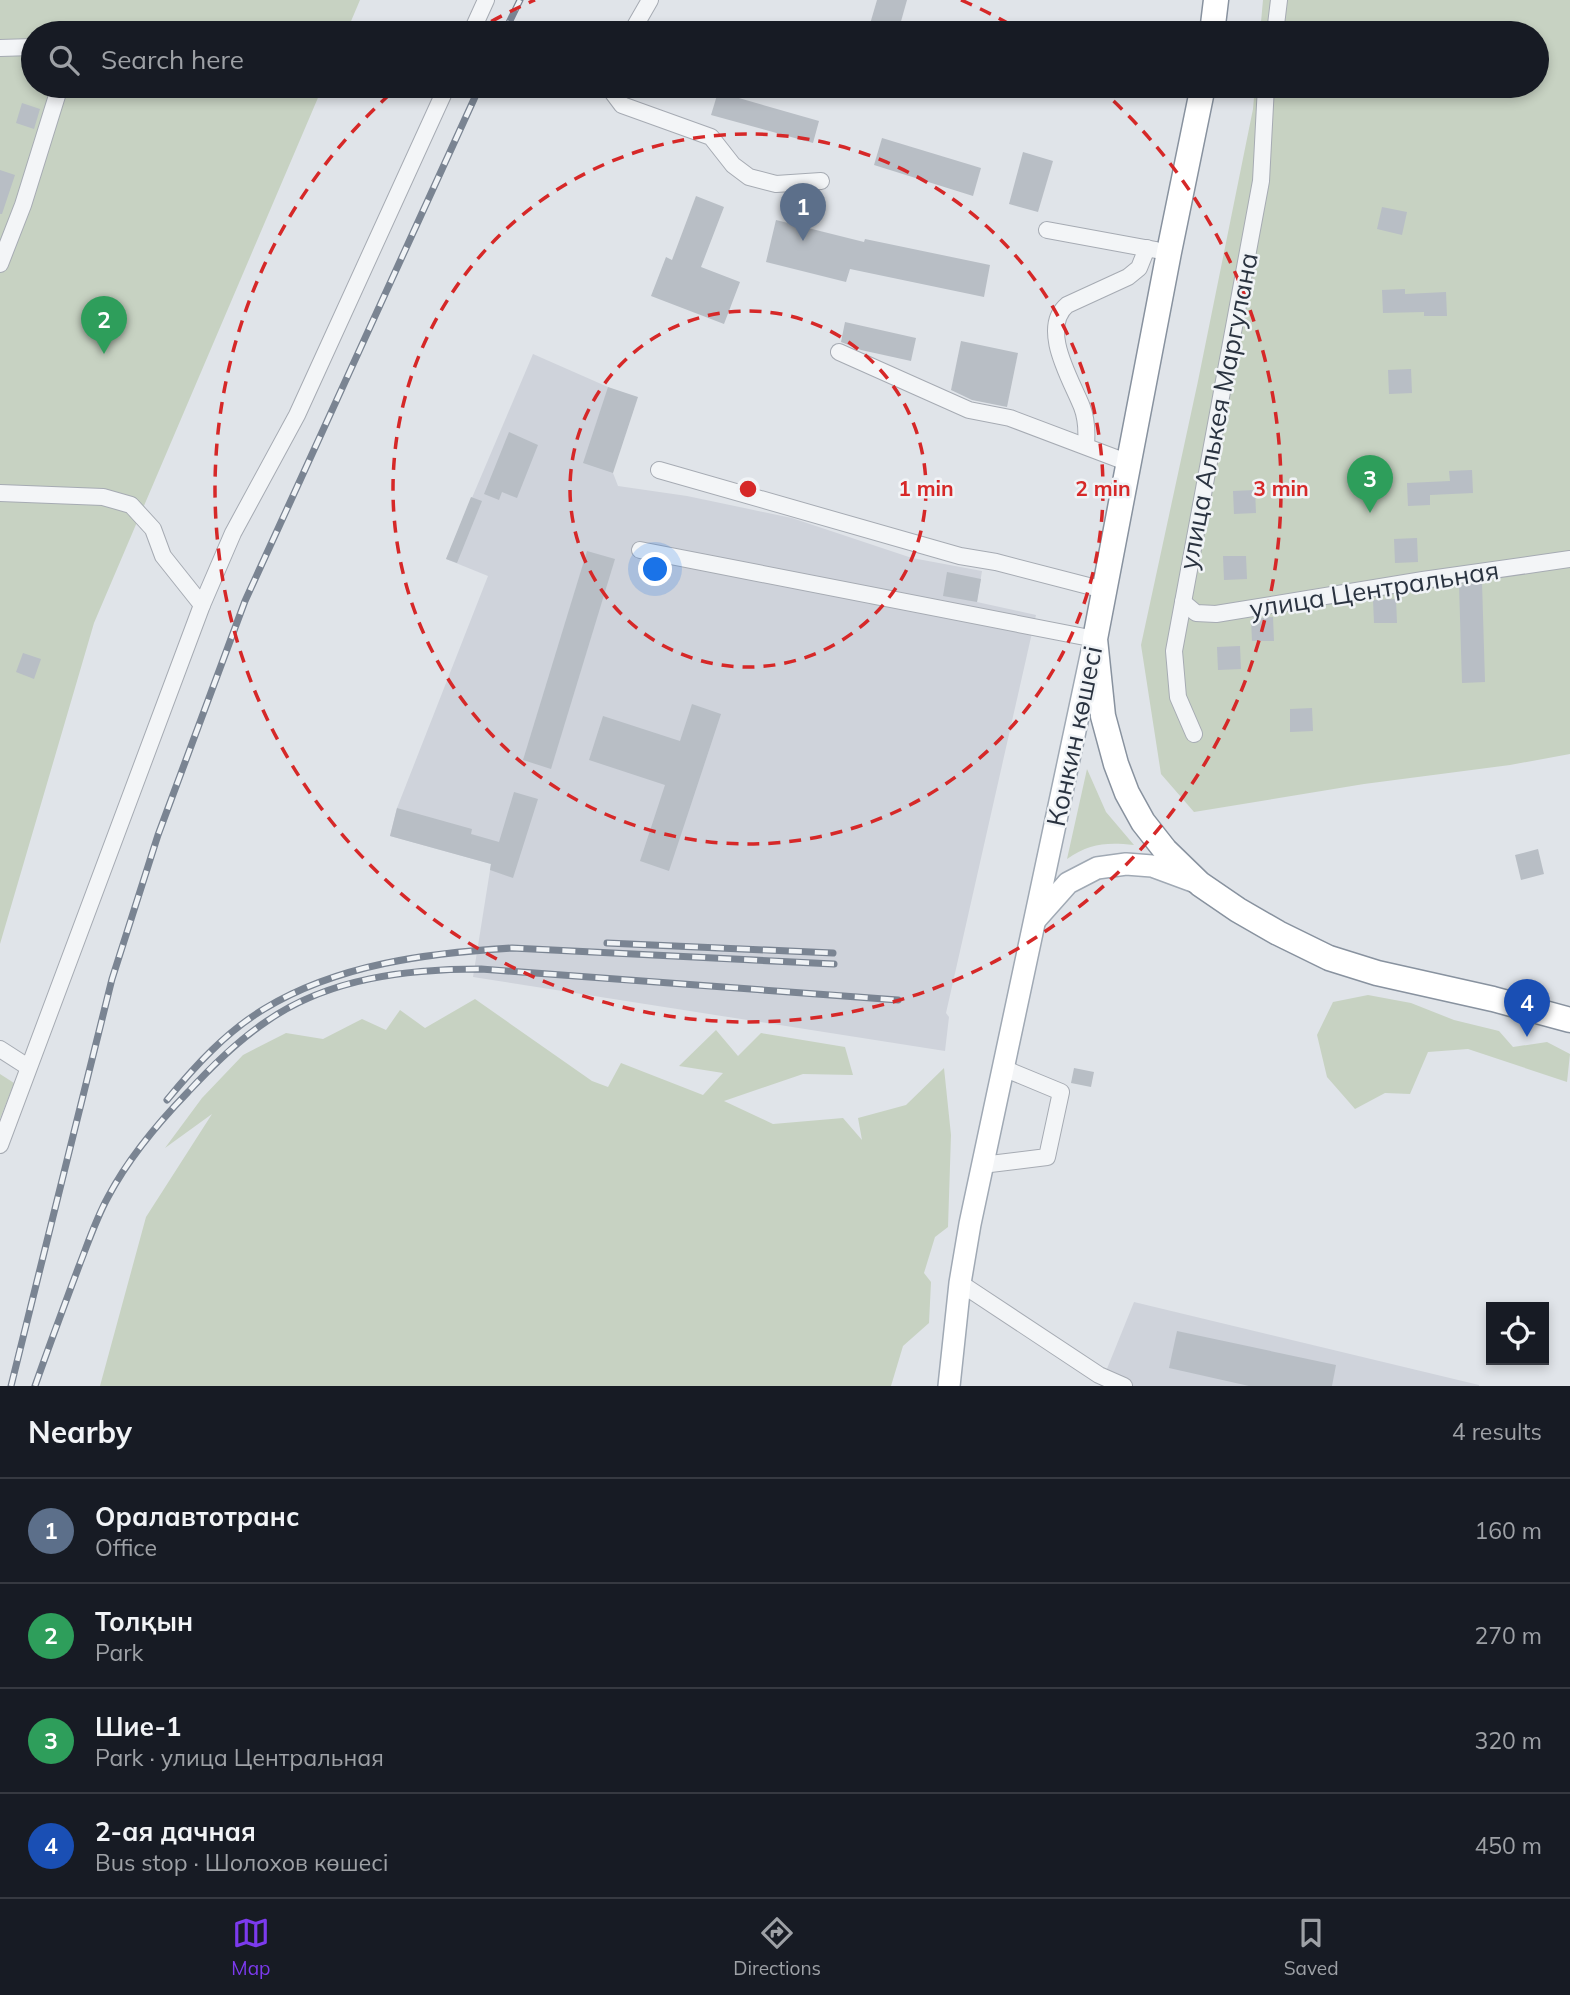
<!DOCTYPE html>
<meta charset="utf-8">
<style>
body{margin:0;font-family:Mulish,sans-serif;background:#242831;color:#f1f3f6}
.controls{position:absolute;right:21px;bottom:21px;display:grid;overflow:hidden;border-radius:0px;box-shadow:0 4px 10px #0003}
.controls button{width:63px;height:63px;display:grid;place-items:center;padding:0;border:0;border-bottom:2px solid #363941;background:#171b24;color:#f1f3f6;font:35px sans-serif}
.you{position:absolute;left:656px;top:570px;width:24px;height:24px;margin:-18px;border:5px solid #fff;border-radius:50%;background:#1a73e8;box-shadow:0 0 0 10px #1a73e833}
.badge{display:grid;place-items:center;width:46px;height:46px;border-radius:50%;background:#7c3aed;color:#fff;font-size:23px;font-weight:700}
.pin{position:absolute;translate:-50% -58px;filter:drop-shadow(0 2px 4px #0008)}
.pin::after{content:'';position:absolute;top:37px;width:24px;height:21px;background:inherit;clip-path:polygon(0 0,100% 0,50% 100%)}
.list{margin:0;padding:0;list-style:none}
h2{display:flex;justify-content:space-between;align-items:center;height:91px;margin:0;padding:0 28px;font-size:30px}
h2 small{font-size:23px;font-weight:400;color:#9ea1a6}
.list li{display:grid;grid-template-columns:46px 1fr auto;gap:21px;align-items:center;box-sizing:border-box;height:105px;padding:0 28px;border-top:2px solid #363941}
.list b{display:block;font-size:26px;white-space:nowrap}
.list p{margin:0;font-size:23px;white-space:nowrap;color:#9ea1a6}
.list em{font-size:23px;font-style:normal;color:#9ea1a6}
.icon{flex:none;width:38px;height:38px;fill:none;stroke:currentColor;stroke-width:2;stroke-linecap:round;stroke-linejoin:round}
.map{position:relative;flex:none;width:1570px;height:1386px;overflow:hidden}
.search{position:absolute;background:#171b24;box-shadow:0 4px 10px #0003;left:21px;right:21px;top:21px;height:77px;display:flex;align-items:center;gap:18px;box-sizing:border-box;padding:0 24px;border-radius:38px;color:#9ea1a6;font-size:26px}
.sheet{height:511px;background:#171b24}
nav{display:flex;justify-content:space-around;align-items:center;box-sizing:border-box;height:98px;border-top:2px solid #363941;background:#171b24;font-size:19px;color:#9ea1a6}
nav a{display:grid;justify-items:center;gap:4px}
nav .on{color:#7c3aed}
.map>svg:first-child{display:block}
.built{fill:#cfd3db}
.green{fill:#c7d2c2}
.building{fill:#b8bec5}
.lines{fill:none;stroke-linecap:round;stroke-linejoin:round}
.minor-casing{stroke:#a6abb3;stroke-width:18}
.major-casing{stroke:#a0a9b4;stroke-width:24}
.highway-casing{stroke:#88929f;stroke-width:27}
.minor{stroke:#f3f5f7;stroke-width:16}
.major{stroke:#fff;stroke-width:21}
.highway{stroke:#fff;stroke-width:24}
.rail-casing{stroke:#7a8492;stroke-width:7}
.rail{stroke:#f0f3f6;stroke-width:4.5;stroke-dasharray:13;stroke-linecap:butt}
.ring{fill:none;stroke:#d62828;stroke-width:3.5;stroke-dasharray:12 9}
.labels{text-anchor:middle;dominant-baseline:central;stroke-width:5;stroke-linejoin:round;paint-order:stroke}
.street-label{font-size:26px;fill:#2a3340;stroke:#f0f3f6}
.centre{fill:#d62828;stroke:#f0f3f6;stroke-width:3.5}
.ring-label{font-size:21px;text-anchor:middle;font-weight:bold;fill:#d62828;stroke:#f0f3f6;stroke-width:5;stroke-linejoin:round;paint-order:stroke}
</style>
<div class="map">
<svg width="1570" height="1386" viewBox="0 0 1570 1386">
<rect width="100%" height="100%" fill="#e0e4e9"/>
<g class="built">
<path d="M 533,354 L 608,387 L 613,473 L 618,486 L 687,496 L 792,518 L 912,558 L 982,571 L 977,602 L 1036,615 L 946,1013 L 949,1017 L 945,1051 L 473,977 L 491,864 L 390,836 L 397,808 L 488,576 L 446,559 Z"/>
<path d="M 1134,1302 L 1479,1385 L 1479,1386 L 1100,1386 Z"/>
</g>
<g class="green">
<path d="M 0,0 L 360,0 L 346,33 L 33,33 L 33,86 L 323,86 L 94,623 L 0,944 Z"/>
<path d="M 1263,0 L 1570,0 L 1570,754 L 1510,765 L 1364,784 L 1194,812 L 1161,774 L 1141,645 L 1198,381 L 1253,109 L 1255,86 L 1537,86 L 1537,33 L 1260,33 Z"/>
<path d="M 1087,769 L 1106,812 L 1134,845 C 1107,842 1090,843 1067,859 Z"/>
<path d="M 1368,995 L 1411,1003 L 1454,1020 L 1499,1031 L 1513,1047 L 1547,1042 L 1570,1054 L 1567,1082 L 1468,1049 L 1428,1052 L 1410,1094 L 1385,1093 L 1355,1109 L 1327,1077 L 1317,1035 L 1333,1002 Z"/>
<path d="M 475,999 L 592,1081 L 608,1087 L 621,1063 L 703,1095 L 723,1073 L 679,1066 L 716,1030 L 738,1056 L 761,1033 L 845,1047 L 853,1075 L 803,1074 L 724,1101 L 773,1124 L 843,1118 L 862,1140 L 858,1118 L 906,1105 L 944,1068 L 951,1135 L 948,1227 L 935,1237 L 924,1273 L 931,1282 L 929,1323 L 903,1346 L 891,1386 L 100,1386 L 146,1217 L 212,1114 L 165,1148 L 202,1098 L 243,1055 L 286,1033 L 323,1039 L 362,1019 L 386,1030 L 400,1010 L 425,1028 Z"/>
<path d="M 0,1074 L 14,1083 L 0,1119 Z"/>
</g>
<g class="building">
<path d="M 877,0 L 907,0 L 898,32 L 870,24 Z"/>
<path d="M 718,92 L 819,121 L 813,143 L 711,115 Z"/>
<path d="M 22,103 L 40,109 L 34,129 L 16,123 Z"/>
<path d="M 882,138 L 981,168 L 973,196 L 874,165 Z"/>
<path d="M 1023,152 L 1053,161 L 1038,212 L 1009,204 Z"/>
<path d="M 0,170 L 15,175 L 2,214 L 0,214 Z"/>
<path d="M 696,196 L 724,207 L 701,267 L 740,282 L 724,324 L 651,296 L 666,257 L 672,260 Z"/>
<path d="M 1382,207 L 1407,212 L 1402,235 L 1377,229 Z"/>
<path d="M 776,220 L 864,242 L 865,239 L 990,265 L 984,297 L 850,269 L 846,282 L 766,262 Z"/>
<path d="M 1405,289 L 1405,294 L 1446,292 L 1447,316 L 1424,316 L 1424,312 L 1383,313 L 1382,290 Z"/>
<path d="M 845,322 L 916,338 L 911,361 L 861,350 L 841,342 Z"/>
<path d="M 961,341 L 1018,353 L 1007,407 L 972,400 L 951,390 Z"/>
<path d="M 1411,369 L 1412,393 L 1389,394 L 1388,370 Z"/>
<path d="M 608,387 L 638,397 L 613,473 L 583,463 Z"/>
<path d="M 509,432 L 538,445 L 517,498 L 502,492 L 499,500 L 484,494 Z"/>
<path d="M 1472,470 L 1473,493 L 1430,495 L 1430,505 L 1408,506 L 1407,483 L 1450,481 L 1449,471 Z"/>
<path d="M 1255,490 L 1256,513 L 1234,514 L 1233,491 Z"/>
<path d="M 471,497 L 482,501 L 457,563 L 446,559 Z"/>
<path d="M 1417,538 L 1418,562 L 1395,563 L 1394,539 Z"/>
<path d="M 587,551 L 615,559 L 551,769 L 523,760 Z"/>
<path d="M 1223,556 L 1246,556 L 1247,579 L 1224,580 Z"/>
<path d="M 947,572 L 981,579 L 977,602 L 943,596 Z"/>
<path d="M 1482,582 L 1485,682 L 1462,683 L 1459,585 Z"/>
<path d="M 1396,599 L 1397,623 L 1374,623 L 1373,600 Z"/>
<path d="M 1273,617 L 1274,641 L 1252,641 L 1251,619 Z"/>
<path d="M 1240,646 L 1241,669 L 1218,670 L 1217,647 Z"/>
<path d="M 23,653 L 41,659 L 34,679 L 16,672 Z"/>
<path d="M 692,704 L 721,714 L 669,871 L 640,861 L 665,785 L 589,760 L 603,716 L 680,741 Z"/>
<path d="M 1312,708 L 1313,731 L 1290,732 L 1290,709 Z"/>
<path d="M 514,792 L 538,799 L 513,878 L 490,870 L 491,864 L 390,836 L 397,808 L 472,829 L 471,834 L 499,842 Z"/>
<path d="M 1538,849 L 1544,874 L 1521,880 L 1515,855 Z"/>
<path d="M 1074,1068 L 1094,1072 L 1091,1087 L 1071,1083 Z"/>
<path d="M 1177,1331 L 1336,1365 L 1332,1386 L 1249,1386 L 1169,1368 Z"/>
</g>
<g class="lines">
<g class="minor-casing">
<g id="minor">
<path d="M 471,33 L 486,0"/>
<path d="M 631,33 L 650,0"/>
<path d="M 1275,33 L 1279,0"/>
<path d="M 0,48 L 33,47"/>
<path d="M 612,86 L 613,93 L 622,105 L 711,137 L 733,165 L 749,177 L 776,184 L 821,181"/>
<path d="M 1047,230 L 1156,250"/>
<path d="M 0,264 L 23,205 L 60,86"/>
<path d="M 839,352 L 969,410 L 1010,418 L 1129,463"/>
<path d="M 1086,445 C 1087,432 1087,420 1082,407 C 1072,381 1039,329 1067,305 L 1128,277 L 1139,268 L 1147,248"/>
<path d="M 659,470 L 960,556 L 996,562 L 1104,590"/>
<path d="M 0,493 L 103,497 L 131,505 L 153,529 L 163,556 L 202,605"/>
<path d="M 640,550 L 1095,639"/>
<path d="M 1183,602 L 1196,613 L 1216,614 L 1423,580 L 1570,559"/>
<path d="M 1194,734 L 1178,697 L 1174,651 L 1261,181 L 1266,86"/>
<path d="M 0,1049 L 28,1067"/>
<path d="M 0,1145 L 202,605 L 233,533 L 297,415 L 447,86"/>
<path d="M 982,1165 L 1047,1157 L 1061,1092 L 1003,1068"/>
<path d="M 960,1283 L 1099,1375 L 1124,1386"/>
</g>
</g>
<g class="major-casing">
<g id="major">
<path d="M 1036,919 L 1068,883 L 1097,868 L 1126,864 L 1152,866 L 1198,883"/>
<path d="M 949,1386 L 960,1283 L 970,1224 L 1092,651"/>
</g>
</g>
<g class="highway-casing">
<g id="highway">
<path d="M 1212,33 L 1216,0"/>
<path d="M 1203,86 L 1169,252 L 1095,639 L 1103,716 L 1116,764 L 1127,793 L 1143,822 L 1165,850 L 1200,884 L 1238,910 L 1278,933 L 1329,958 L 1377,973 L 1493,999 L 1570,1020"/>
</g>
</g>
<use href="#minor" class="minor"/>
<use href="#major" class="major"/>
<use href="#highway" class="highway"/>
<g class="rail-casing">
<g id="rail">
<path d="M 504,33 L 520,0"/>
<path d="M 607,943 L 833,953"/>
<path d="M 167,1100 C 195,1066 226,1032 264,1009 C 338,964 428,953 512,948 L 834,964"/>
<path d="M 11,1386 L 112,979 L 158,835 L 245,601 L 480,86"/>
<path d="M 35,1386 C 49,1346 64,1306 79,1266 C 88,1243 96,1219 108,1197 C 128,1159 158,1123 188,1092 C 212,1066 237,1041 267,1021 C 329,978 407,969 481,969 L 898,1000"/>
</g>
</g>
<use href="#rail" class="rail"/>
</g>
<g class="ring">
<circle cx="748" cy="489" r="178"/>
<circle cx="748" cy="489" r="355"/>
<path d="M473 32A533 533 0 0 1 535 0M961 0A533 533 0 0 1 1023 32M1098 87A533 533 0 1 1 398 87"/>
</g>
<g class="labels">
<g class="street-label">
<text transform="translate(1218 411) rotate(-79)">улица Алькея Маргулана</text>
<text transform="translate(1374 589) rotate(-9)">улица Центральная</text>
<text transform="translate(1074 736) rotate(-78)">Конкин көшесі</text>
</g>
</g>
<circle cx="748" cy="489" r="10" class="centre"/>
<g class="ring-label">
<text x="926" y="496">1 min</text>
<text x="1103" y="496">2 min</text>
<text x="1281" y="496">3 min</text>
</g>
</svg>
<div class="controls">
<button><svg class="icon" aria-label="locate" viewBox="0 0 24 24"><circle cx="12" cy="12" r="6"/><path d="M12 2v4M12 18v4M2 12h4M18 12h4"/></svg></button>
</div>
<div class="you"></div>
<div class="pin badge" style="left:803px;top:241px;background:#5c6f8a">1</div>
<div class="pin badge" style="left:104px;top:354px;background:#2e9e5b">2</div>
<div class="pin badge" style="left:1370px;top:513px;background:#2e9e5b">3</div>
<div class="pin badge" style="left:1527px;top:1037px;background:#1a4fb4">4</div>
<div class="search"><svg class="icon" aria-label="search" viewBox="0 0 24 24"><circle cx="10" cy="10" r="6"/><path d="M15 15l6 6"/></svg>Search here</div>
</div>
<section class="sheet">
<h2>Nearby<small>4 results</small></h2>
<ul class="list">
<li><span class="badge" style="background:#5c6f8a">1</span><div><b>Оралавтотранс</b><p>Office</p></div><em>160 m</em></li>
<li><span class="badge" style="background:#2e9e5b">2</span><div><b>Толқын</b><p>Park</p></div><em>270 m</em></li>
<li><span class="badge" style="background:#2e9e5b">3</span><div><b>Шие-1</b><p>Park · улица Центральная</p></div><em>320 m</em></li>
<li><span class="badge" style="background:#1a4fb4">4</span><div><b>2-ая дачная</b><p>Bus stop · Шолохов көшесі</p></div><em>450 m</em></li>
</ul>
</section>
<nav>
<a class="on"><svg class="icon" aria-label="map" viewBox="0 0 24 24"><path d="M3 6l6-2 6 2 6-2v14l-6 2-6-2-6 2zM9 4v14M15 6v14"/></svg>Map</a>
<a><svg class="icon" aria-label="directions" viewBox="0 0 24 24"><path d="M12 3l9 9-9 9-9-9zM9 14v-3h6M13 9l2 2-2 2"/></svg>Directions</a>
<a><svg class="icon" aria-label="saved" viewBox="0 0 24 24"><path d="M7 4h10v16l-5-4-5 4z"/></svg>Saved</a>
</nav>
